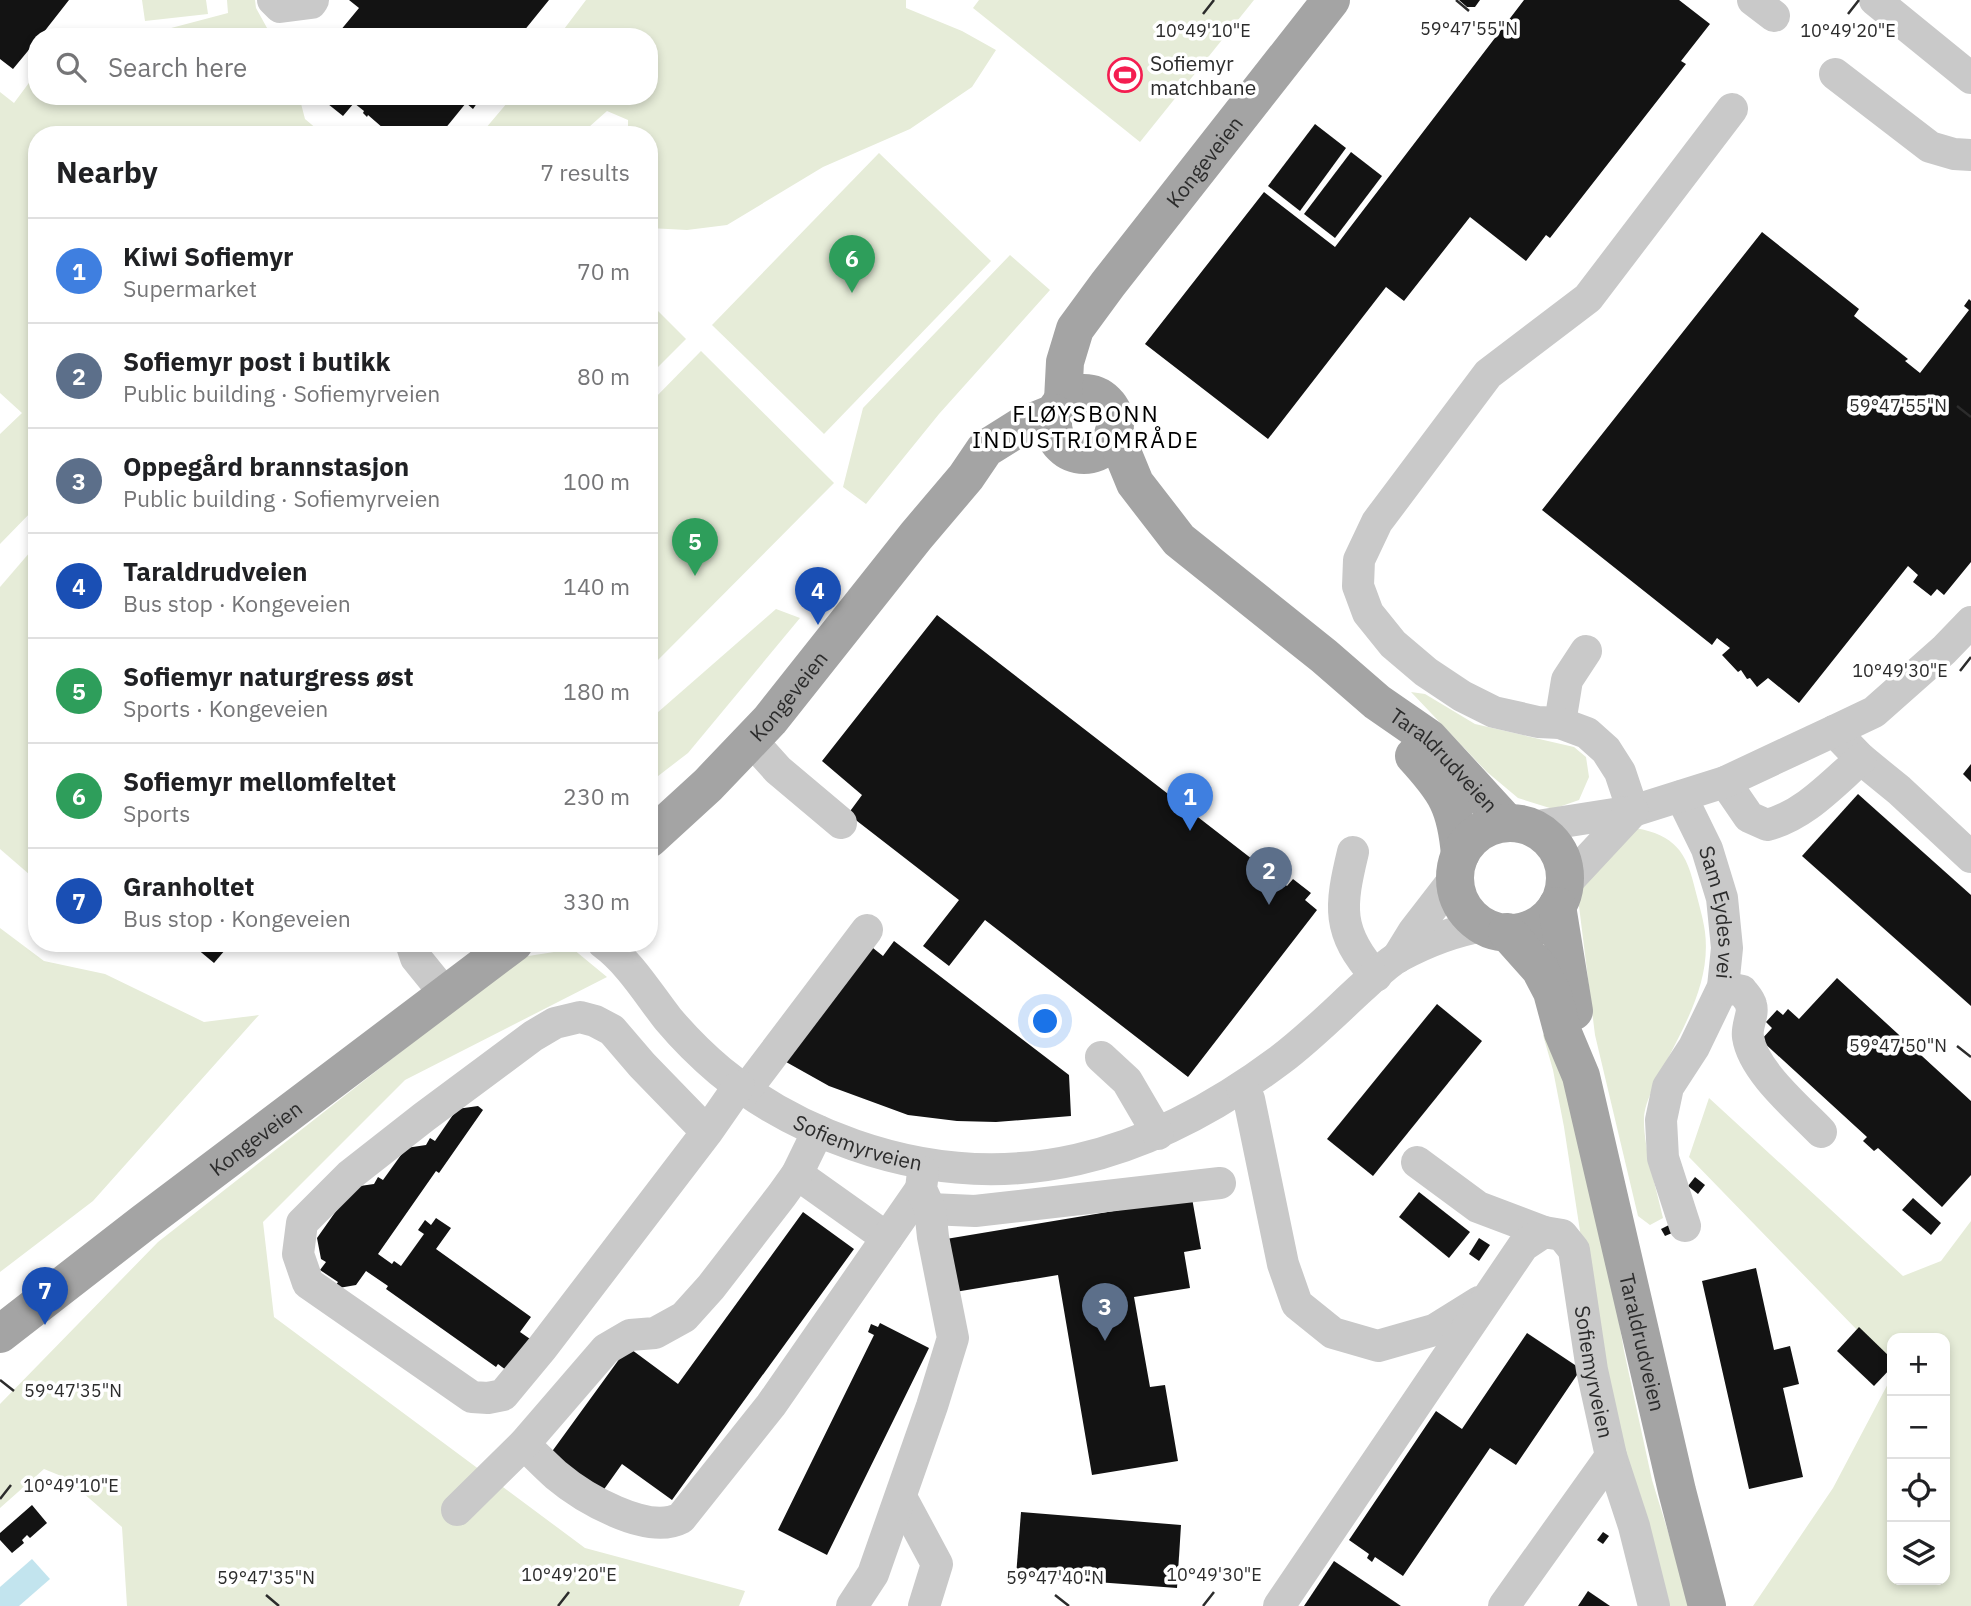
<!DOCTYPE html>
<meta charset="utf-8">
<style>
body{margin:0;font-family:"IBM Plex Sans",sans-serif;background:#f2f2f2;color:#202124}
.controls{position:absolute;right:21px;bottom:21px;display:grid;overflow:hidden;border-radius:14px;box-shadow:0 4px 10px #0003}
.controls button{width:63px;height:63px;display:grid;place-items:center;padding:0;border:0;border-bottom:2px solid #e0e0e0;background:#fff;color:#202124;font:35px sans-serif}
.you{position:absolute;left:1046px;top:1022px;width:24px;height:24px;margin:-18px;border:5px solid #fff;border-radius:50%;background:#1a73e8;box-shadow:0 0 0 10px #1a73e833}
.badge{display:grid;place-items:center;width:46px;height:46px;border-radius:50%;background:#1a73e8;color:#fff;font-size:23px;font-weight:700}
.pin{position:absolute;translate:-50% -58px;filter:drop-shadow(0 2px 4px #0008)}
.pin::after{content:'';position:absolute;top:37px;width:24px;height:21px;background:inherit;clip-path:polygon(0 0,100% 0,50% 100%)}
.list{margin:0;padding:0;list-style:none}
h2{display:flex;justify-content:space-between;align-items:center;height:91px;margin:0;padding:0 28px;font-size:30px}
h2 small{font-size:23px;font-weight:400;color:#757577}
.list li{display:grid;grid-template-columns:46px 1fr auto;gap:21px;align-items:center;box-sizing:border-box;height:105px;padding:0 28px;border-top:2px solid #e0e0e0}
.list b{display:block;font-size:26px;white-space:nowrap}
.list p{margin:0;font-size:23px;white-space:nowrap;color:#757577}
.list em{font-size:23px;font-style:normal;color:#757577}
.icon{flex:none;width:38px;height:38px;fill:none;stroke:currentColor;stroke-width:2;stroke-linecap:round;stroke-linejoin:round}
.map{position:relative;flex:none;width:1971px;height:1606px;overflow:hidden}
.search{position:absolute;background:#fff;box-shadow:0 4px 10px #0003;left:28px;top:28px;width:630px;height:77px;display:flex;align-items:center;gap:18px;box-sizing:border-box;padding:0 24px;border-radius:28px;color:#757577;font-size:26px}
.panel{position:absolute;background:#fff;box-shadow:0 4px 10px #0003;left:28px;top:126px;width:630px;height:826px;border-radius:28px}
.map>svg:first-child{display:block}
.green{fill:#e6ecd8}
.water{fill:#c2e4ee}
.building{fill:#131313}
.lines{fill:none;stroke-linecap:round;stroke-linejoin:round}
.minor{stroke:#c9c9c9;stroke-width:32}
.major{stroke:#a4a4a4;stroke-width:38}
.ticks{fill:none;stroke:#2c2c2c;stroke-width:2.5}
.labels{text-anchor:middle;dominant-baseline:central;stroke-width:7;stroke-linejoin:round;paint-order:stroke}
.poi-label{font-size:21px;fill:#2c2c2c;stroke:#fff;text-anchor:start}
.street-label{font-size:21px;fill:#2c2c2c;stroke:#fff}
.neighbourhood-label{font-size:23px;letter-spacing:2px;fill:#000;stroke:#fff}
.ticks-label{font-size:18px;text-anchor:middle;fill:#2c2c2c;stroke:#fff;stroke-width:7;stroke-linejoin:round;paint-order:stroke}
</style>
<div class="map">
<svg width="1971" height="1606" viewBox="0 0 1971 1606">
<rect width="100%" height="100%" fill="#fff"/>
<g class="green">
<path d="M 142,0 L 206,0 L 208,14 L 145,21 Z"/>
<path d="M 227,0 L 255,0 L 256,8 L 272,37 L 137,37 L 228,13 Z"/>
<path d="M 586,0 L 906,0 L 906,8 L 962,31 L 996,50 L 972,87 L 910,129 L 823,167 L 727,225 L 687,230 L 649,228 L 649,135 L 628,135 L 628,120 L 607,111 L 580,135 L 480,135 L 513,96 L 649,96 L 649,37 L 558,37 Z"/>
<path d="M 979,0 L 1254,0 L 1140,142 L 973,8 Z"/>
<path d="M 37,72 L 37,96 L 299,96 L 305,119 L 324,135 L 37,135 L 37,506 L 0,544 L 0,434 L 22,413 L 0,393 L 0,92 L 14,103 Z"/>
<path d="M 879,153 L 991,261 L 824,434 L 712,325 Z"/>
<path d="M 1010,255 L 1050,290 L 939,414 L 866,504 L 843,487 L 863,408 Z"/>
<path d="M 649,302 L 686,339 L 649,376 Z"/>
<path d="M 701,351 L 834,483 L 649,669 L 649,404 Z"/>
<path d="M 37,544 L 37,881 L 0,849 L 0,587 Z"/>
<path d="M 776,609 L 800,618 L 688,753 L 649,783 L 649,720 Z"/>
<path d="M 1411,692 L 1425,694 L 1475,724 L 1574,747 L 1586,757 L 1589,777 L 1579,800 L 1553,809 L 1518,798 L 1487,772 Z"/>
<path d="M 1629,827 C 1669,833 1685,846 1694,885 C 1698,901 1703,917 1705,932 C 1711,980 1686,1023 1665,1064 C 1658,1079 1645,1100 1644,1118 C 1643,1146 1657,1190 1663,1218 L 1650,1225 L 1638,1216 L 1595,1035 L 1577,890 Z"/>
<path d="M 0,928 L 44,961 L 105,974 L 204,1022 L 259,1015 L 93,1201 L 0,1272 Z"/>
<path d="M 573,949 L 607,977 L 405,1080 L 263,1222 L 274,1317 L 585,1548 L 745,1591 L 739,1606 L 127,1606 L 122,1527 L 66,1478 L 44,1469 L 0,1508 L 0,1404 L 158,1242 L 522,957 Z"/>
<path d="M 1551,1029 L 1599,1206 L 1624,1351 L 1652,1480 L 1691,1606 L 1665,1606 L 1600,1361 L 1564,1127 L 1553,1070 L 1543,1035 Z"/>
<path d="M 1709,1098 L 1903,1276 L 1941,1261 L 1971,1221 L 1971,1606 L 1753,1606 L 1833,1488 L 1892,1376 L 1892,1580 L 1945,1580 L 1945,1338 L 1892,1338 L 1892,1366 L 1689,1157 Z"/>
</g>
<path class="water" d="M 32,1559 L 50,1579 L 19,1606 L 0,1606 L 0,1587 Z"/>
<g class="building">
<path d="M 0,0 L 69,0 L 40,37 L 37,37 L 37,40 L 13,69 L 0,59 Z"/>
<path d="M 349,0 L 549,0 L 519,37 L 335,37 L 359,8 Z"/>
<path d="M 1459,0 L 1480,0 L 1475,7 L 1467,7 Z"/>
<path d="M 1524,0 L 1679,0 L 1710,24 L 1681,61 L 1686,64 L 1550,238 L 1546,235 L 1526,261 L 1470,217 L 1404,301 L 1386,287 L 1268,439 L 1145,344 L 1264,192 L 1335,247 Z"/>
<path d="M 318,96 L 482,96 L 473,109 L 466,103 L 440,135 L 391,135 L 368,115 L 367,117 L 363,113 L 364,111 L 354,103 L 343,116 Z"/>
<path d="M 1315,124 L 1346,148 L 1300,211 L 1268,186 Z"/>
<path d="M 1351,152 L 1382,176 L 1335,238 L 1304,214 Z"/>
<path d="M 1762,232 L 1859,309 L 1854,316 L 1908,359 L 1905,361 L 1920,373 L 1969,310 L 1964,306 L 1969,299 L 1971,301 L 1971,562 L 1944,595 L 1937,589 L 1931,596 L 1913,582 L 1918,575 L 1908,566 L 1799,703 L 1768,678 L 1757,687 L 1750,678 L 1747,679 L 1741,670 L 1738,672 L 1722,655 L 1730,648 L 1717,638 L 1712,645 L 1542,510 Z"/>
<path d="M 937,615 L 1287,886 L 1293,879 L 1311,893 L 1305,900 L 1317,910 L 1188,1077 L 985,920 L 949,966 L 923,946 L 959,900 L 848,814 L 862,795 L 822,761 Z"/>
<path d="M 1971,764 L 1971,782 L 1963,774 Z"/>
<path d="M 1858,794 L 1971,895 L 1971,1006 L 1802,856 Z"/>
<path d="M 894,941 L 1069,1075 L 1071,1116 L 996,1122 L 957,1121 L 908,1115 L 829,1086 L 779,1058 L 868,944 L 883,956 Z"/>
<path d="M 190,943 L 231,943 L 214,963 Z"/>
<path d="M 1837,978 L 1971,1101 L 1971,1175 L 1942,1207 L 1878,1148 L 1874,1151 L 1863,1141 L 1867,1137 L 1761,1040 L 1772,1028 L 1766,1022 L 1777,1010 L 1783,1015 L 1788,1009 L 1799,1019 Z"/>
<path d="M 1437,1004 L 1482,1041 L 1373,1176 L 1327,1139 Z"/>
<path d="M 478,1106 L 483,1110 L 439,1173 L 436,1171 L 378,1254 L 392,1264 L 394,1261 L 401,1266 L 424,1234 L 418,1230 L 425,1220 L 431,1225 L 436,1218 L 451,1228 L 436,1249 L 531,1317 L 520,1332 L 533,1341 L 510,1373 L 498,1364 L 496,1367 L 386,1289 L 388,1286 L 366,1271 L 356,1285 L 333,1289 L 338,1282 L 320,1270 L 326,1262 L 321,1259 L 317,1238 L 353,1187 L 374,1184 L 378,1177 L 383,1180 L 406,1148 L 426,1145 L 430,1138 L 435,1141 L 457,1109 Z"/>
<path d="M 1695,1177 L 1705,1185 L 1698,1194 L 1688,1186 Z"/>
<path d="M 1419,1192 L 1470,1232 L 1449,1258 L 1399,1217 Z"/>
<path d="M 1192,1198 L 1201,1249 L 1184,1252 L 1190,1288 L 1134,1297 L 1150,1387 L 1165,1385 L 1178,1461 L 1092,1475 L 1058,1275 L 955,1292 L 946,1239 Z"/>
<path d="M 1913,1198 L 1941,1223 L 1931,1235 L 1902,1210 Z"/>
<path d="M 803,1212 L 854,1249 L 672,1500 L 622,1464 L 600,1495 L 548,1457 L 628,1347 L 678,1384 Z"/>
<path d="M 1669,1225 L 1672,1233 L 1665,1236 L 1661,1229 Z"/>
<path d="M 1479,1238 L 1490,1245 L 1479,1261 L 1469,1254 Z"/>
<path d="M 1756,1268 L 1774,1350 L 1790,1346 L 1799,1384 L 1783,1388 L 1803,1477 L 1749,1489 L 1702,1281 Z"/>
<path d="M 880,1323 L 929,1348 L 827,1555 L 778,1530 L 874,1335 L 868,1332 L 871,1324 L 878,1327 Z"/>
<path d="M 1859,1327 L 1892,1359 L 1892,1367 L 1874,1386 L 1837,1351 Z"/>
<path d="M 1527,1333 L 1581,1369 L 1516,1465 L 1490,1448 L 1403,1576 L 1375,1557 L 1372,1562 L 1367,1558 L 1369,1554 L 1349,1540 L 1436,1411 L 1462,1429 Z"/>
<path d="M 32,1505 L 47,1523 L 30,1538 L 27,1535 L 22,1540 L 24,1543 L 12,1553 L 0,1540 L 0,1533 Z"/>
<path d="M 1021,1512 L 1181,1525 L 1177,1588 L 1016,1576 Z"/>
<path d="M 1603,1532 L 1609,1536 L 1603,1544 L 1597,1540 Z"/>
<path d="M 1334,1561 L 1401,1606 L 1304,1606 Z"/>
<path d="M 1588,1591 L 1610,1606 L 1578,1606 Z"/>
</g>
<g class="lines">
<g class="minor">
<path d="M 273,0 L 280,7 L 311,3 L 313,0"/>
<path d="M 1753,0 L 1774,16"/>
<path d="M 1875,0 L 1971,78"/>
<path d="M 1835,74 L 1930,147 L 1954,154 L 1971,155"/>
<path d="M 1560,723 L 1567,680 L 1586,651"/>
<path d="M 1834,731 L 1861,759 L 1899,790 L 1971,857"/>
<path d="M 751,740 L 778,770 L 841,823"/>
<path d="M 1725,782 L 1749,817 L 1767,825 C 1805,815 1832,784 1861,759"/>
<path id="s1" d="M 1681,796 L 1707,849 L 1722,898 L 1727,948 L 1723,987 L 1694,1047 L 1668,1087 L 1661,1120 L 1663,1158 L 1685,1226"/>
<path d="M 1633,811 L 1620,772 L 1606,750 L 1587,733 L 1560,723 L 1538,722 L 1494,712 L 1462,696 L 1426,672 L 1393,644 L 1368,613 L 1358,586 L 1359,560 L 1377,522 L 1488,374 L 1588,298 L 1732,109"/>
<path d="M 1531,827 L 1633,811 L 1725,782 L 1834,731 L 1874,712 L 1944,650 L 1971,622"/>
<path d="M 1353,852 C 1340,906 1336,932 1376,976"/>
<path d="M 1565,884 L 1633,811"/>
<path d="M 411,943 L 416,958 L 446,995"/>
<path id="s2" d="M 603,943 C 630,963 647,992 668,1019 C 684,1038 701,1055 720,1071 C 760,1104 805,1128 854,1145 C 1011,1200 1150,1157 1280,1060 C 1308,1039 1333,1014 1359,990 C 1372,979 1385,964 1400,956 C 1426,942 1454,931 1484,926"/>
<path d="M 1398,957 L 1414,931 L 1455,878"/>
<path d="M 1723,987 L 1742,991 C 1745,995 1750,1000 1751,1005 C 1754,1014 1746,1027 1748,1037 C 1753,1071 1798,1108 1821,1132"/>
<path d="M 1101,1057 L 1127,1081 L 1158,1134"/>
<path d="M 1242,1087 L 1249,1099 L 1283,1264 L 1297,1304 L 1333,1333 L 1378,1346 L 1434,1330 L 1479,1302"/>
<path d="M 746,1090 L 867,930"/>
<path d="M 707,1132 L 542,1348 L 503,1395 L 488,1398 L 472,1397 L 308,1283 L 298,1254 L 302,1223 L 350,1175 L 424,1117 L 533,1036 L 555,1023 L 580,1017 L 595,1021 L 612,1030 L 642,1065 L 707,1132 L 739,1086"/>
<path d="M 1417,1162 L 1478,1207 L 1544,1232"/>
<path d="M 797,1174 L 887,1238"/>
<path d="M 930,1209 L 975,1211 L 1220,1183"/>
<path d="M 524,1444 C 534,1454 545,1465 556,1475 C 582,1497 647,1536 681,1518 L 771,1405 L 921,1189"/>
<path d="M 901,1497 L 937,1564 L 924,1606"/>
<path d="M 457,1510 L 524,1444 L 606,1349 L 630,1335 L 655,1333 L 684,1317 L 711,1287 L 782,1195 L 797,1174 L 818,1131"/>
<path d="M 852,1606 L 873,1574 L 932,1406 L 953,1338 L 933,1237 L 930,1209 L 921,1189 L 923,1172"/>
<path id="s3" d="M 1279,1606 L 1523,1246 L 1544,1232 L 1562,1235 L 1574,1250 L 1592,1370 L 1611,1456 L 1634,1526 L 1654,1606"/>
<path d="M 1504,1606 L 1611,1456"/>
</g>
<g class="major">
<circle cx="1084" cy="424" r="31"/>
<path id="s4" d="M 1063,400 L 1065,362 L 1075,329 L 1108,284 L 1331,0"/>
<path id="s5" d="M 1114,432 L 1135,483 L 1179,540 L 1324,656 L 1377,702 L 1429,738 L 1507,823"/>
<path d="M 1414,756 C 1446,791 1456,806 1460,855"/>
<circle cx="1510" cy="878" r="55"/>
<path id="s6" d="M 649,839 L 708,785 L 770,720 L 916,536 L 966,477 L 985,449 L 1020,427 L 1054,413"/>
<path d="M 1557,906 L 1574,1011"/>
<path id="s7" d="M 1507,932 L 1540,969 L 1552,992 L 1563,1033 L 1581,1076 L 1677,1491 L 1707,1606"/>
<path id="s8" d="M 0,1334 L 143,1223 L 514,943"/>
</g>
</g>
<path class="ticks" d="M 1456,0 L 1469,11M 1203,14 L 1214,0M 1848,14 L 1859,0M 1957,406 L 1971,417M 1960,671 L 1971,657M 1957,1046 L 1971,1057M 0,1380 L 14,1391M 0,1499 L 11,1485M 266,1595 L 279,1606M 1055,1595 L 1069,1606M 558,1606 L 569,1592M 1203,1606 L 1214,1592"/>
<defs>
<g id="stadium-ring" transform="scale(1.75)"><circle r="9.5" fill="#fff" stroke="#f41d50" stroke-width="1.5"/><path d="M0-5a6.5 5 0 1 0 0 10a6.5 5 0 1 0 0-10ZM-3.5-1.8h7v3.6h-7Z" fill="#f41d50"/></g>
</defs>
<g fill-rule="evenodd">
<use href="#stadium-ring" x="1125" y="75"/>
</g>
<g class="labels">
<g class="poi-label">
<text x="1150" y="63">Sofiemyr<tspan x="1150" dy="24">matchbane</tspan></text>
</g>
<g class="street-label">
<text stroke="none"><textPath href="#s4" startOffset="284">Kongeveien</textPath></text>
<text stroke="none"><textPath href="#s6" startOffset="200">Kongeveien</textPath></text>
<text stroke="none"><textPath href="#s5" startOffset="472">Taraldrudveien</textPath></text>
<text stroke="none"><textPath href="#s1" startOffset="124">Sam Eydes vei</textPath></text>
<text stroke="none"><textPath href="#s8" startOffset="322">Kongeveien</textPath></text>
<text stroke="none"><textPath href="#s2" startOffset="331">Sofiemyrveien</textPath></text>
<text stroke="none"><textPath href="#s7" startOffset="438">Taraldrudveien</textPath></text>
<text stroke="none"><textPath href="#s3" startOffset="621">Sofiemyrveien</textPath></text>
</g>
<g class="neighbourhood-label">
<text x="1086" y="413">FLØYSBONN<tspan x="1086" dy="26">INDUSTRIOMRÅDE</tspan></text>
</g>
</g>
<g class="ticks-label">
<text x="1469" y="35">59°47'55"N</text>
<text x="1203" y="37">10°49'10"E</text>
<text x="1848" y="37">10°49'20"E</text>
<text x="1898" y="412">59°47'55"N</text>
<text x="1900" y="677">10°49'30"E</text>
<text x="1898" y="1052">59°47'50"N</text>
<text x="73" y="1397">59°47'35"N</text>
<text x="71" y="1492">10°49'10"E</text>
<text x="569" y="1581">10°49'20"E</text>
<text x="1214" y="1581">10°49'30"E</text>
<text x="266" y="1584">59°47'35"N</text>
<text x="1055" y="1584">59°47'40"N</text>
</g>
</svg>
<div class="controls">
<button>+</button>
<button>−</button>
<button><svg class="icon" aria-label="locate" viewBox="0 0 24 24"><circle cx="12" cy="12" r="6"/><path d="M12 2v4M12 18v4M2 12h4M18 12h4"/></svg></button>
<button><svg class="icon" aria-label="layers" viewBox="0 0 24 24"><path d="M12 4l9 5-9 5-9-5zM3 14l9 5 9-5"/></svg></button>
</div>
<div class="you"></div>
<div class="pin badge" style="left:1190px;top:831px;background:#3f7fe0">1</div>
<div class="pin badge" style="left:1269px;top:905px;background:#5c6f8a">2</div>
<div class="pin badge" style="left:1105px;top:1341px;background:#5c6f8a">3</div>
<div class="pin badge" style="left:818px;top:625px;background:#1a4fb4">4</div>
<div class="pin badge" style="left:695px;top:576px;background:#2e9e5b">5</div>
<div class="pin badge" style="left:852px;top:293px;background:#2e9e5b">6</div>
<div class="pin badge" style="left:45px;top:1325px;background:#1a4fb4">7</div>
<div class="search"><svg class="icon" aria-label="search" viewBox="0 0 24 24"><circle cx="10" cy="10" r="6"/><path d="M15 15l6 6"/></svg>Search here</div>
<section class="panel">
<h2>Nearby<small>7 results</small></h2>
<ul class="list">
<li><span class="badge" style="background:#3f7fe0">1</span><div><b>Kiwi Sofiemyr</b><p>Supermarket</p></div><em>70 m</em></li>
<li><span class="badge" style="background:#5c6f8a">2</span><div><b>Sofiemyr post i butikk</b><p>Public building · Sofiemyrveien</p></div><em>80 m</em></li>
<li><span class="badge" style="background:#5c6f8a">3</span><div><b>Oppegård brannstasjon</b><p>Public building · Sofiemyrveien</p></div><em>100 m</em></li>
<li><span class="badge" style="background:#1a4fb4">4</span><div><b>Taraldrudveien</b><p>Bus stop · Kongeveien</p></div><em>140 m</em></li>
<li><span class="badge" style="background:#2e9e5b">5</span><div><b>Sofiemyr naturgress øst</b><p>Sports · Kongeveien</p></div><em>180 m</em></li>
<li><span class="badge" style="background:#2e9e5b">6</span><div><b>Sofiemyr mellomfeltet</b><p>Sports</p></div><em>230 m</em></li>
<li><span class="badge" style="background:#1a4fb4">7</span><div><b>Granholtet</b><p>Bus stop · Kongeveien</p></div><em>330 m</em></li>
</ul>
</section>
</div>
